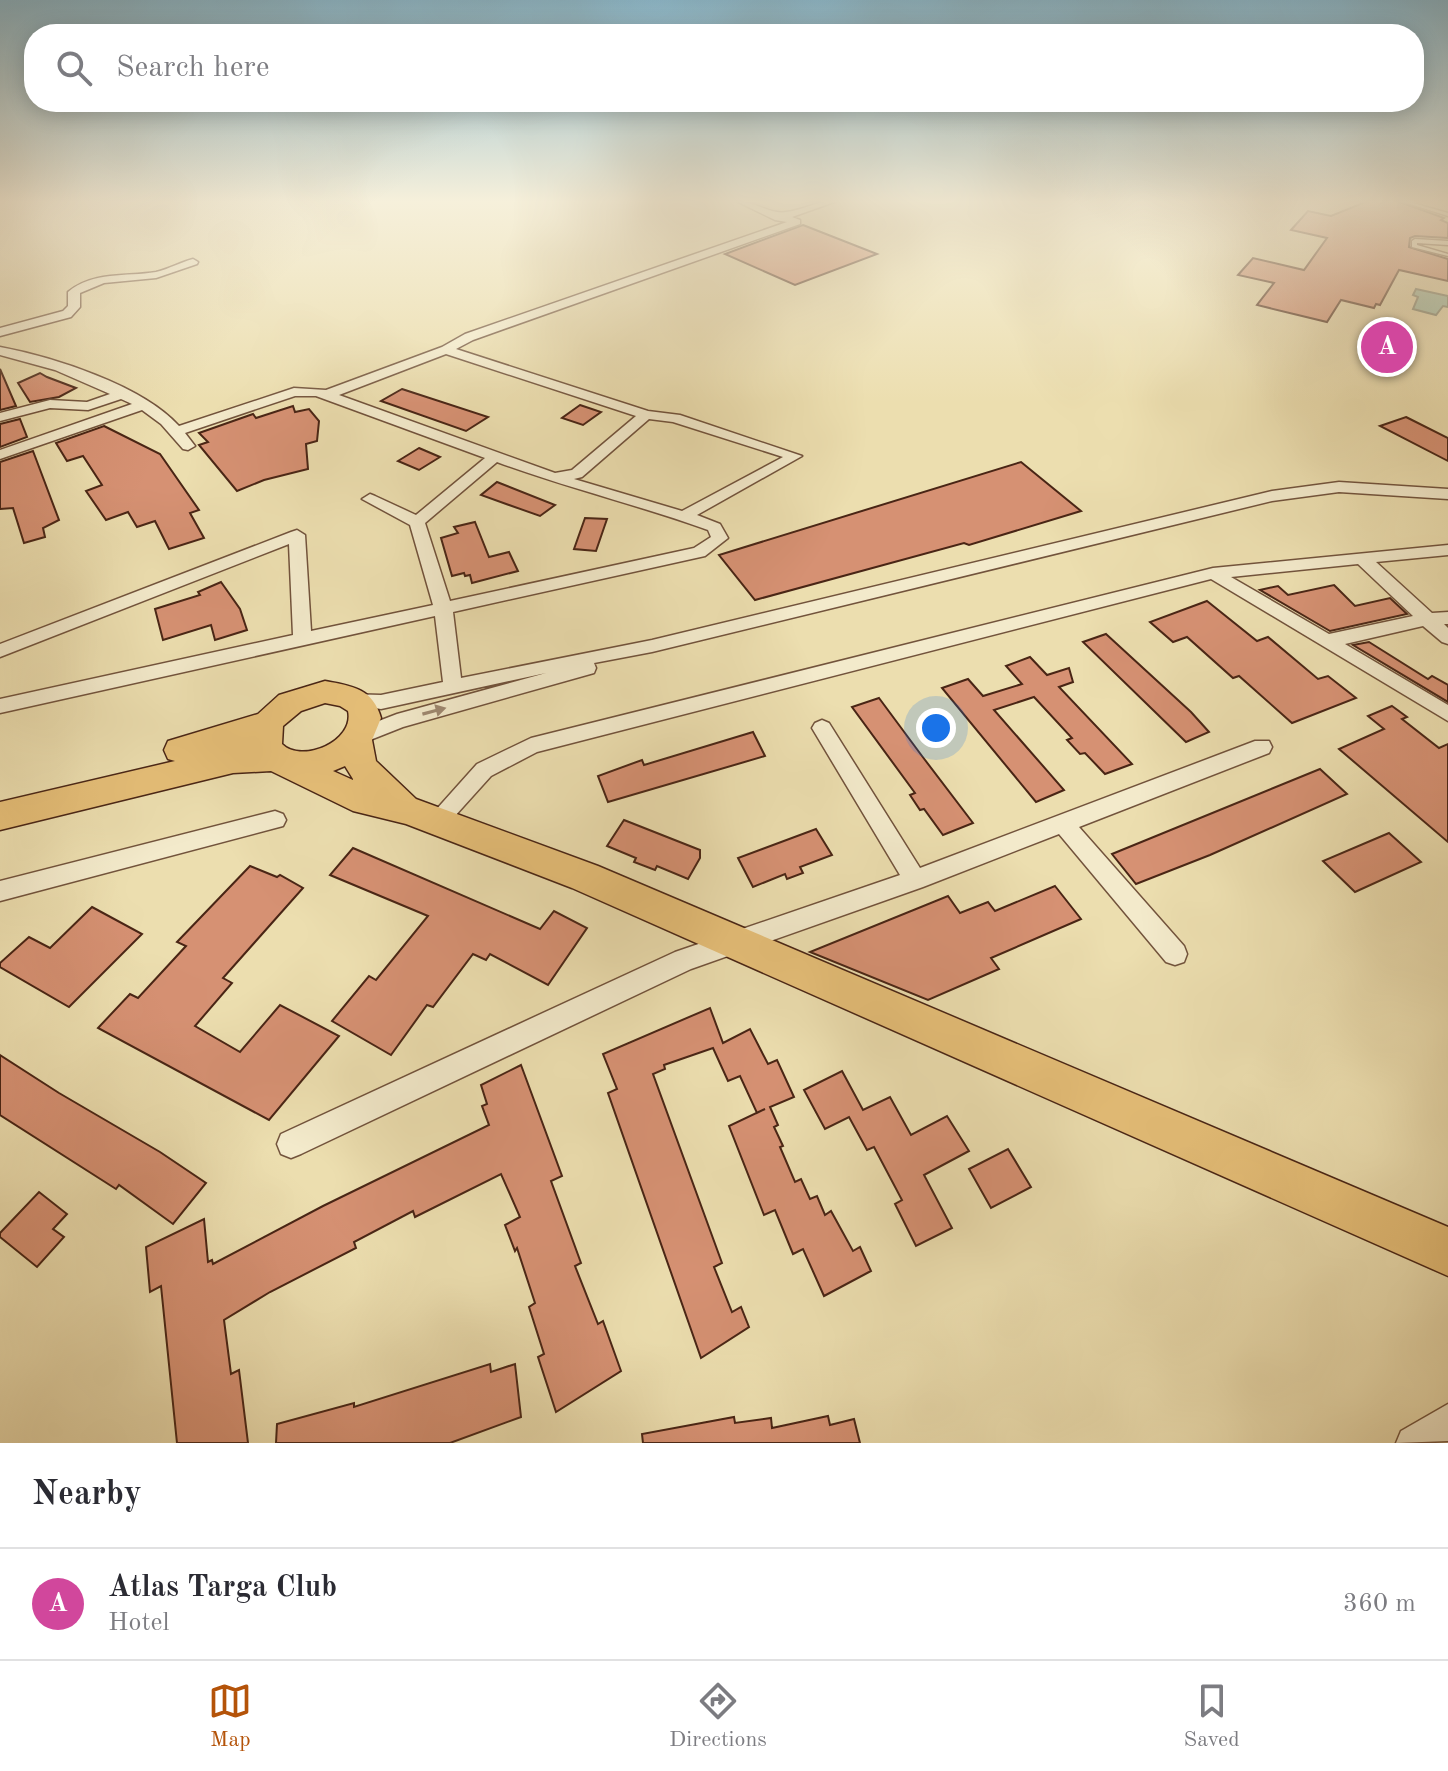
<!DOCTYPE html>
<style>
body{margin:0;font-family:"Old Standard TT",serif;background:#f7f7f7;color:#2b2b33}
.you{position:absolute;left:936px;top:728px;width:28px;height:28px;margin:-20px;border:6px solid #fff;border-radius:50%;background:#1a73e8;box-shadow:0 0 0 12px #1a73e833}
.badge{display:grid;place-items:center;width:52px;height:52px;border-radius:50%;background:#b45309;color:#fff;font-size:26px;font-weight:700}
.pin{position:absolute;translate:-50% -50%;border:4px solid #fff;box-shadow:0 2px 8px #0006}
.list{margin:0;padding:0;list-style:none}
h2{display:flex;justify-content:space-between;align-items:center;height:104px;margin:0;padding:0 32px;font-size:34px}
h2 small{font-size:26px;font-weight:400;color:#7c7c81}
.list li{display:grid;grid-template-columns:52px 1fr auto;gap:24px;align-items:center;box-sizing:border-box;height:112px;padding:0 32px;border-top:2px solid #e1e1e2}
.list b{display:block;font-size:30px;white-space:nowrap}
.list p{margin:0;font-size:26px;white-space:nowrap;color:#7c7c81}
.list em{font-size:26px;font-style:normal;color:#7c7c81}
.icon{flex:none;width:44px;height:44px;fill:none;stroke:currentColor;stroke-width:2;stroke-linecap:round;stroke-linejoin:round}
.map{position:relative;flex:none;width:1448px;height:1443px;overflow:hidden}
.search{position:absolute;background:#fff;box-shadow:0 4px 20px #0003;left:24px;right:24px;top:24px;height:88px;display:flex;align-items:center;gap:20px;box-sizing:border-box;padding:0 28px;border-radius:32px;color:#7c7c81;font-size:30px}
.sheet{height:216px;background:#fff}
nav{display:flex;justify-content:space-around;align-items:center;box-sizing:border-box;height:112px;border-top:2px solid #e1e1e2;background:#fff;font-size:22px;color:#7c7c81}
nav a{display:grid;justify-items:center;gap:4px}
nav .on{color:#b45309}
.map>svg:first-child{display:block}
.water{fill:#9abda5;stroke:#7a806b;stroke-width:2}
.building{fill:#d69173;stroke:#492515;stroke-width:2}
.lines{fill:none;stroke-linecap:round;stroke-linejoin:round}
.service-casing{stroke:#72533c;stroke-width:3}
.minor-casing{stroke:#72533c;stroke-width:3}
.primary-casing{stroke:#492515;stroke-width:3}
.service{fill:#f3eacb;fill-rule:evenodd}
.minor{fill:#f3eacb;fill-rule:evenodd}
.primary{fill:#e6bf78;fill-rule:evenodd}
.oneway{fill:#9e8870}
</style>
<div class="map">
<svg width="1448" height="1443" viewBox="0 0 1448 1443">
<rect width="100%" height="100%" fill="#ecdeaf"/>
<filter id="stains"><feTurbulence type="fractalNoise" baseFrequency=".0025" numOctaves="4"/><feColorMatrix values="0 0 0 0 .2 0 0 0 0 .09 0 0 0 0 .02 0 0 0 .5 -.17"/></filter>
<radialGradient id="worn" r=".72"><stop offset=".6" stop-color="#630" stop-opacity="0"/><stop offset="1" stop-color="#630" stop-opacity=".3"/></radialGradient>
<path class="water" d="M 1416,289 L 1448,296 L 1448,307 L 1443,306 L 1436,315 L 1413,309 L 1418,297 L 1413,295 Z"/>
<g class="building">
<path d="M 1368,201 L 1397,201 L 1444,218 L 1441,220 L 1448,223 L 1448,238 L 1415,236 L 1410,238 L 1409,247 L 1448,259 L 1448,281 L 1399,270 L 1380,305 L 1376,304 L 1374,308 L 1341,300 L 1327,322 L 1257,305 L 1274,283 L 1238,275 L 1253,258 L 1304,270 L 1327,238 L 1291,230 L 1308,211 L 1331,216 Z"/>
<path d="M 803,225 L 877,254 L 795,285 L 725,254 Z"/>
<path d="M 0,369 L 16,406 L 0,410 Z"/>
<path d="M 40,373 L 47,377 L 76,388 L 59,397 L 30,402 L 18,383 Z"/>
<path d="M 402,389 L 488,417 L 466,431 L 381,401 Z"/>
<path d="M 580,405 L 601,412 L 583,425 L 562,418 Z"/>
<path d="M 293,406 L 295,412 L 309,409 L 319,421 L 317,441 L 306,444 L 308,469 L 264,480 L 237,491 L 199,445 L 208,442 L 199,433 L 253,414 L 256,418 Z"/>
<path d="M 1406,417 L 1448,438 L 1448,461 L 1380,426 Z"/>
<path d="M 20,419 L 27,437 L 0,447 L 0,424 Z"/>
<path d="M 104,426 L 160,454 L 199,510 L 190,513 L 204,538 L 169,549 L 155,521 L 137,527 L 128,512 L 106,520 L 86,491 L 102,485 L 83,456 L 67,461 L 56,443 Z"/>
<path d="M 419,448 L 440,457 L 419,470 L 398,461 Z"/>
<path d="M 33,451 L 59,520 L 43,528 L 45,537 L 24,543 L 13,508 L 0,509 L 0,462 Z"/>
<path d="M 1021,462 L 1081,511 L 969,545 L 964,543 L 755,600 L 719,555 Z"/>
<path d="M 497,482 L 555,505 L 540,516 L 481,495 Z"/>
<path d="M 585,518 L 607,519 L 596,551 L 574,549 Z"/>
<path d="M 475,522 L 489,557 L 509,552 L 518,571 L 472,583 L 470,575 L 465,576 L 464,573 L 452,576 L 441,538 L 458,533 L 454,527 Z"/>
<path d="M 221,582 L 240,609 L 247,630 L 215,640 L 211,625 L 163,640 L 155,609 L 200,595 L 198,592 Z"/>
<path d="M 1334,585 L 1355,606 L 1390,598 L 1407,614 L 1330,631 L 1260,590 L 1278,586 L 1288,595 Z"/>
<path d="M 1207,601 L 1257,641 L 1268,637 L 1318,679 L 1328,676 L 1356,698 L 1292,723 L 1239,676 L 1233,678 L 1187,637 L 1173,642 L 1150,622 Z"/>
<path d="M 1106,634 L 1191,712 L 1209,732 L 1186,742 L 1083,642 Z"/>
<path d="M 1369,642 L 1428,679 L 1432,676 L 1448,685 L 1448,702 L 1353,645 Z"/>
<path d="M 1030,657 L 1047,675 L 1069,668 L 1073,682 L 1059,687 L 1132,764 L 1105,774 L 1085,753 L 1080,754 L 1067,740 L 1072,738 L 1034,697 L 994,710 L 1064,790 L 1036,802 L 942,688 L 968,679 L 983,696 L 1022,684 L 1006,666 Z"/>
<path d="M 879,698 L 922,756 L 973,823 L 943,835 L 924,809 L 920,810 L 910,795 L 915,793 L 852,707 Z"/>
<path d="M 1392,706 L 1407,717 L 1402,719 L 1439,748 L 1448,744 L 1448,842 L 1339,749 L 1384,729 L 1368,716 Z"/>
<path d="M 753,732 L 765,756 L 608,802 L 598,776 L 642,760 L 644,765 Z"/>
<path d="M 1320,769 L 1347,794 L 1210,855 L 1136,884 L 1112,854 Z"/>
<path d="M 624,820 L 700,850 L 700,858 L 688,879 L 657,866 L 655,870 L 634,862 L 636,858 L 607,846 Z"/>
<path d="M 816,829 L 832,855 L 800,867 L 803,873 L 787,879 L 785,874 L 753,887 L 738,858 Z"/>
<path d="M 1389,833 L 1421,862 L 1355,892 L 1323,861 Z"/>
<path d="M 353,848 L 540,929 L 554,911 L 587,928 L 548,985 L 490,954 L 486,960 L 473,954 L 433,1007 L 427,1005 L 391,1055 L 332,1021 L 369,976 L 376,980 L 428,916 L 330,875 Z"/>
<path d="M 250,866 L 277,877 L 280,875 L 303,888 L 223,978 L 232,983 L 195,1026 L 240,1052 L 280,1005 L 339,1036 L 269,1120 L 98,1028 L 130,994 L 138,998 L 186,946 L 177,942 Z"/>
<path d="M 1055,886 L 1081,919 L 991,958 L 999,969 L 928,1000 L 810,952 L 948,896 L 960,913 L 988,902 L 995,911 Z"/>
<path d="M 92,907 L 142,934 L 69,1007 L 0,967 L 0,963 L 29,937 L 50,948 Z"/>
<path d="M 710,1008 L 723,1043 L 750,1029 L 768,1064 L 777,1060 L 794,1097 L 770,1107 L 778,1125 L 774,1127 L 783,1146 L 780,1147 L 795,1182 L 801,1179 L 810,1199 L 817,1196 L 825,1215 L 831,1211 L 853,1251 L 860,1247 L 871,1271 L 824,1296 L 803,1249 L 793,1254 L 775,1210 L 764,1215 L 729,1126 L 765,1109 L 757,1113 L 740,1076 L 728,1081 L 713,1048 L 664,1065 L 665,1069 L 653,1074 L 722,1263 L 714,1267 L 732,1312 L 741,1307 L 749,1327 L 701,1358 L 608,1093 L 617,1089 L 603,1054 Z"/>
<path d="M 0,1055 L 59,1093 L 160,1152 L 206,1183 L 173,1224 L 119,1185 L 116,1189 L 0,1115 Z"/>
<path d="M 521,1065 L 562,1176 L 551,1181 L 581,1263 L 575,1266 L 598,1324 L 603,1321 L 621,1371 L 556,1412 L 538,1357 L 544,1354 L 529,1307 L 535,1303 L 517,1248 L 515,1251 L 505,1225 L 520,1217 L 501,1174 L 415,1217 L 413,1211 L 354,1242 L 356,1248 L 270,1292 L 224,1320 L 231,1374 L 239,1370 L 248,1443 L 177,1443 L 161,1286 L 150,1292 L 146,1247 L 204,1219 L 208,1262 L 212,1260 L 213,1264 L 323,1206 L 489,1125 L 482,1106 L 487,1104 L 481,1085 Z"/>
<path d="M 842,1071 L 863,1110 L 890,1097 L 911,1135 L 947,1116 L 969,1151 L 924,1175 L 952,1228 L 916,1246 L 895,1204 L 902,1200 L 874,1147 L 867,1150 L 849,1117 L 825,1129 L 804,1090 Z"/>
<path d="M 1008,1149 L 1031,1187 L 991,1208 L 969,1169 Z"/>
<path d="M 39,1192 L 67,1214 L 53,1229 L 64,1237 L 37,1267 L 0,1237 L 0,1233 Z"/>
<path d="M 490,1364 L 491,1372 L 515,1364 L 521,1417 L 450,1443 L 276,1443 L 277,1424 L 354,1403 L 354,1407 Z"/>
<path d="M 828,1416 L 830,1425 L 854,1419 L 860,1443 L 643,1443 L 642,1434 L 734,1417 L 735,1423 L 771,1418 L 772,1428 Z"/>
</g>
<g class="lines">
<g class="service-casing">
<g id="service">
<path d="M 1400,201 L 1406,201 L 1448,213 L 1448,216 Z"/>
<path d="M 1415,239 L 1448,241 L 1448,245 L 1417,243 L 1417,245 L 1448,254 L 1448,256 L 1412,247 L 1412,241 Z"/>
</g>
</g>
<g class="minor-casing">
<g id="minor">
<path d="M 736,201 C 753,200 770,215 786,212 C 804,210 818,200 837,201 L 792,217 L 800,220 L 800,224 L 473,340 L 456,349 L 648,411 L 680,415 L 802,456 L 697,515 L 720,524 L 728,538 L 705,556 L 453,612 L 461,678 L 652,640 L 1272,491 L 1339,482 L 1448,489 L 1448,499 L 1339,492 L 1272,501 L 652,652 L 594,663 L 596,668 L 594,673 L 403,727 L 360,744 L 353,741 L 350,736 L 353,731 L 397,714 L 546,673 L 381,709 L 348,704 L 345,699 L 348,694 L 381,695 L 443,682 L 435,616 L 0,713 L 0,699 L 293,635 L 289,544 L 0,657 L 0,644 L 291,532 L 297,530 L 305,535 L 311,631 L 433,605 L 410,525 L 362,499 L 370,494 L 375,496 L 416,515 L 485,458 L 316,396 L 295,396 L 185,433 L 195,446 L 188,450 L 183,449 L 161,424 L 142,410 L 0,459 L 0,450 L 132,404 L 121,399 L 88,410 L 50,408 L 0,421 L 0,413 L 50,400 L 87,402 L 110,394 L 55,370 L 0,355 L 0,347 C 53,357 142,385 179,426 L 294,388 L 326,390 L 442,347 L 465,334 L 787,222 L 775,220 ZM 446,354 L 636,416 L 572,470 L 555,473 L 339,395 ZM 649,419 L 673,422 L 783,457 L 682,511 L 574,479 L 582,477 ZM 497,462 C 567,488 639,505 708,530 L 711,537 L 694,548 L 450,601 L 425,523 Z"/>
<path d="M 193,259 L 198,262 L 197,264 L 156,278 L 104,283 L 80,293 L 80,307 L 71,317 L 0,336 L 0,328 L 63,311 L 68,306 L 68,292 C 93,271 126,277 156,272 C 169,269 181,262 193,259 Z"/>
<path d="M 1448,545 L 1448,555 L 1376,562 L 1432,613 L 1448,612 L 1448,624 L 1444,624 L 1448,628 L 1448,644 L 1442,642 L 1423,626 L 1345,644 L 1448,705 L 1448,721 L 1211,579 L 537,752 L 491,776 L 445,827 L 437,830 L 429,827 L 426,821 L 477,764 L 531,738 L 1213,568 ZM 1358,564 L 1413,616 L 1329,634 L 1231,577 Z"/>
<path d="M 822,720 L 829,723 L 920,868 L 1255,741 L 1269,741 L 1272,747 L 1269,753 L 1079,827 L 1184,946 L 1187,954 L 1184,962 L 1175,965 L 1166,962 L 1059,834 L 923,887 L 691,969 L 301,1154 L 291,1158 L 281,1154 L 277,1144 L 281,1134 L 675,952 L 900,875 L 812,728 L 815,723 Z"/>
<path d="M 275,811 L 283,814 L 286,820 L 283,826 L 0,901 L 0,881 Z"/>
<path d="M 1448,1404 L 1448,1441 L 1396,1443 L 1401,1431 Z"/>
</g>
</g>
<g class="primary-casing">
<path id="primary" d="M 325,681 C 353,686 373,689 381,718 L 372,740 L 376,761 L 416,799 L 598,866 L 1448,1227 L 1448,1276 L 572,888 L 406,824 L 353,811 L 271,771 L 233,773 L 0,830 L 0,802 L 175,761 L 168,759 L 164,750 L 168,741 L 258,714 L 279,695 ZM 325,703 L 340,706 L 348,711 C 355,741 302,764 282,744 L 283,726 L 301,711 ZM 345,766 L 353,779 L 353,780 L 333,771 Z"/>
</g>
<use href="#service" class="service"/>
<use href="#minor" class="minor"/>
<use href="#primary" class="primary"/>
</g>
<defs><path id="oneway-solid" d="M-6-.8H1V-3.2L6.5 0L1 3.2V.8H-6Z" transform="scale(2)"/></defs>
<use class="oneway" href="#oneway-solid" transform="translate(434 711) rotate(-15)"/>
<linearGradient id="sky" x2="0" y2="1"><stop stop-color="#89b8cd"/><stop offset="0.5" stop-color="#f6f0db"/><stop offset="1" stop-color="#f6f0db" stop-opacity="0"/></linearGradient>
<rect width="1448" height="403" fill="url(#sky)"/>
<rect width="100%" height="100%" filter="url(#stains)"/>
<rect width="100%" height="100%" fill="url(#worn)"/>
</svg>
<div class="you"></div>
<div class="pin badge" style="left:1387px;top:347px;background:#d1479c">A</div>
<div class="search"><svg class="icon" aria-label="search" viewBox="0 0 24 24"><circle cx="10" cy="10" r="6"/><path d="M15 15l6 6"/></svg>Search here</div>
</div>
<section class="sheet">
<h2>Nearby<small></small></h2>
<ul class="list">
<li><span class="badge" style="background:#d1479c">A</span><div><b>Atlas Targa Club</b><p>Hotel</p></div><em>360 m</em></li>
</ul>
</section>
<nav>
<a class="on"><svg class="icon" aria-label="map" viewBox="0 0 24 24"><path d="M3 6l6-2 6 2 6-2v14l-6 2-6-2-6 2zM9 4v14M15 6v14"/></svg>Map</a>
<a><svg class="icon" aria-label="directions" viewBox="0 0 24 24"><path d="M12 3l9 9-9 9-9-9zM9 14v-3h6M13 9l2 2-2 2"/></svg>Directions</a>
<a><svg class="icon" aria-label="saved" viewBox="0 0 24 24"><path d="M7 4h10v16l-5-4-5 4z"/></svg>Saved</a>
</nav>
